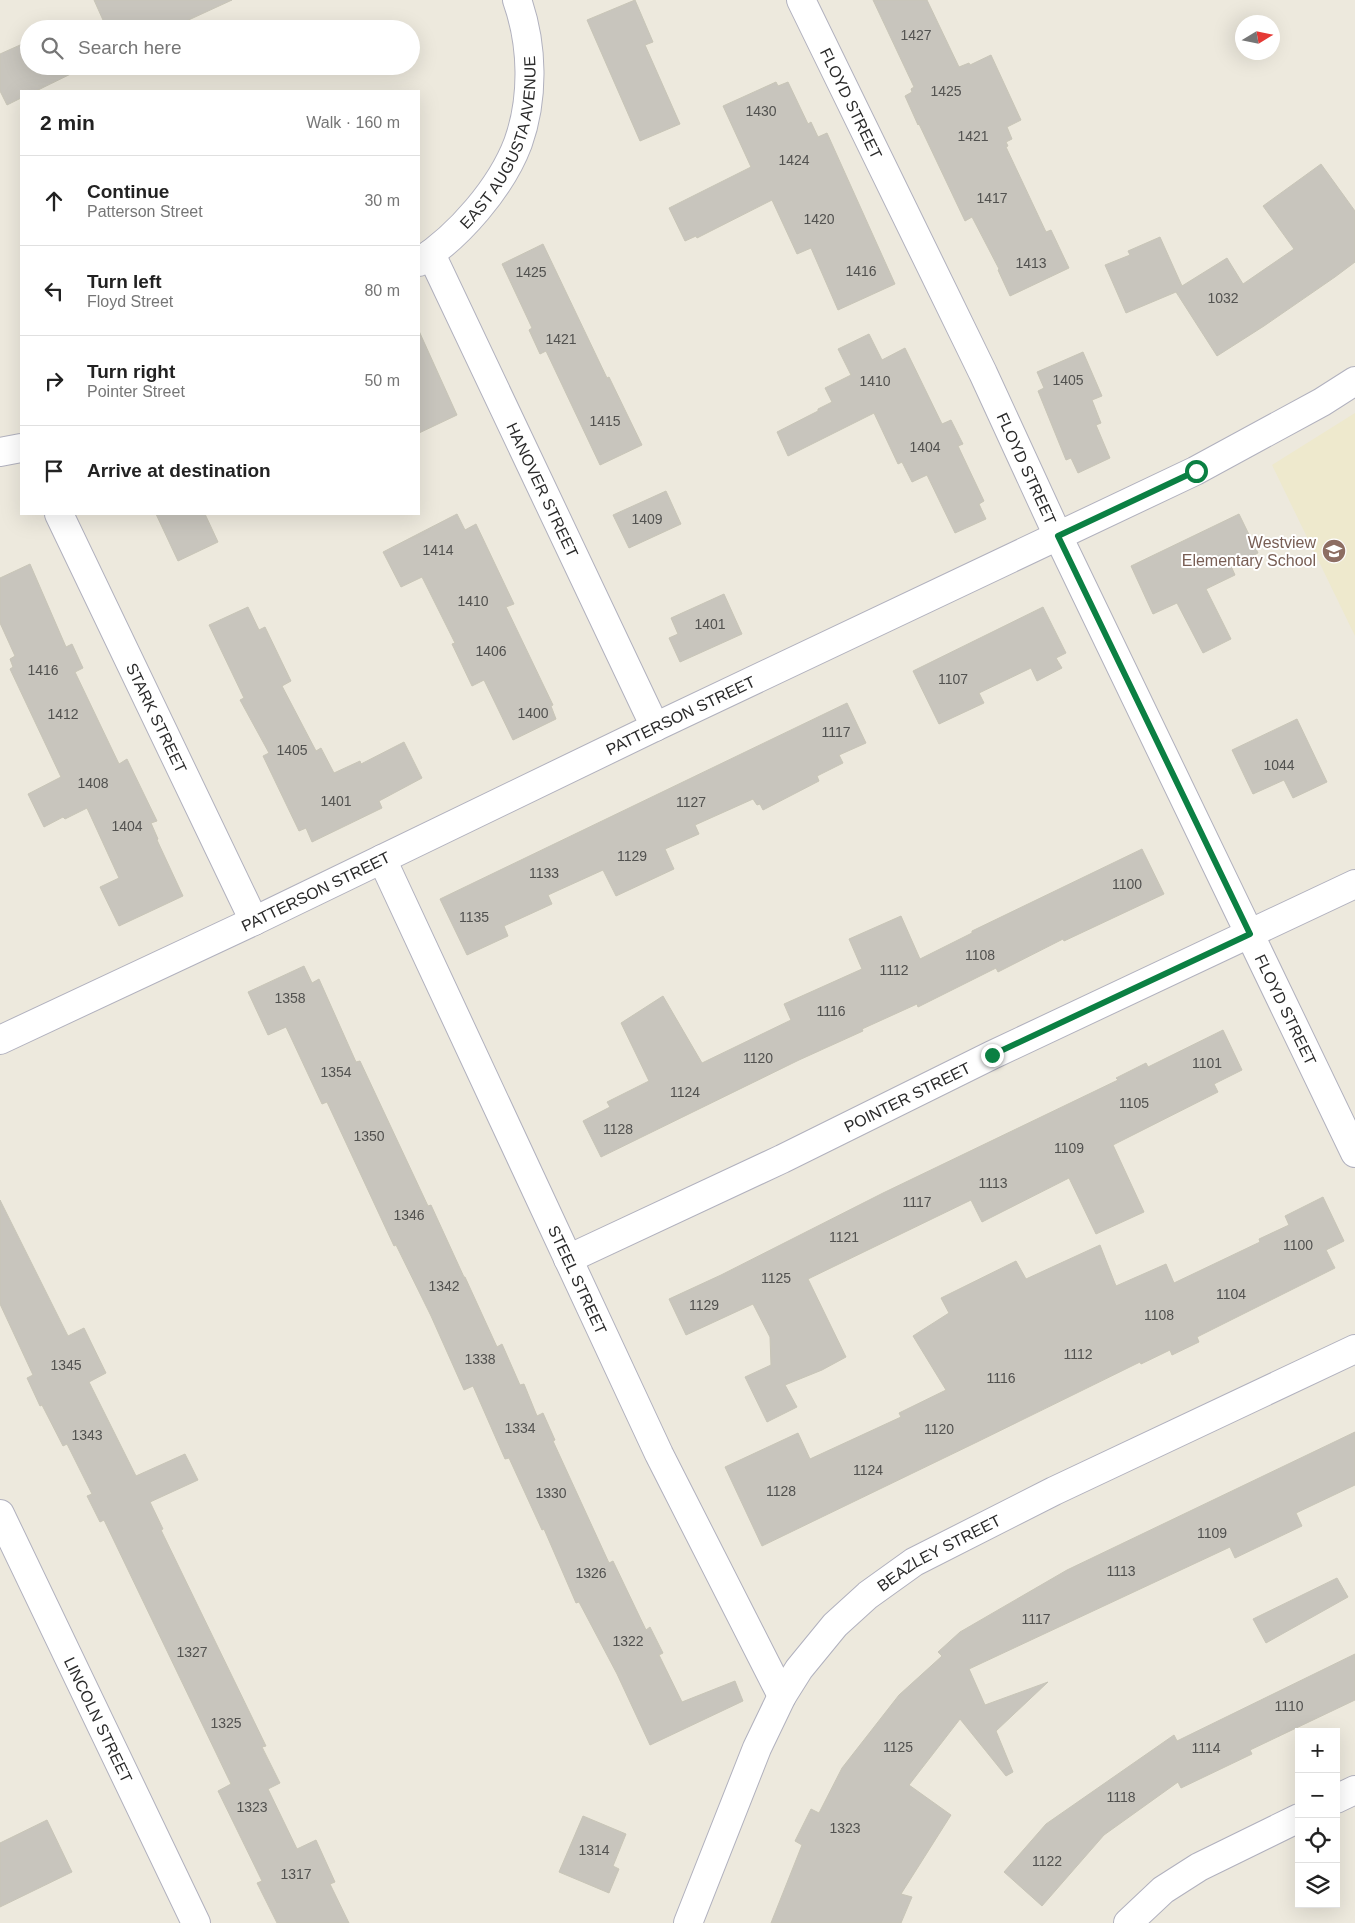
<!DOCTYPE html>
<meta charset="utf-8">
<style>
body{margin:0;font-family:Helvetica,sans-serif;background:#f6f6f6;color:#222}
.controls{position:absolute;right:15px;bottom:15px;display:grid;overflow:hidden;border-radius:0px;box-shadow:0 5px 20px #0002}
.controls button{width:45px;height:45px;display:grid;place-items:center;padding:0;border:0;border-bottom:1px solid #e0e0e0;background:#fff;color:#222;font:25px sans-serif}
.compass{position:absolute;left:1235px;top:15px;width:45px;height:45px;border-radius:50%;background:#fff;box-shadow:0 5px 20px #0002;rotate:80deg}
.stop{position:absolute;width:15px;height:15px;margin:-11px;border:4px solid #0b8043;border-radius:50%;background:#fff}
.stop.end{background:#0b8043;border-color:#fff;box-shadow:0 1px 5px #0008}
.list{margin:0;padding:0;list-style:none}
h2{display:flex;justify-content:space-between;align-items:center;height:65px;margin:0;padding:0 20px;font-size:21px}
h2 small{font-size:16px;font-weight:400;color:#767676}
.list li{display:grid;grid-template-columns:32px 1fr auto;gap:15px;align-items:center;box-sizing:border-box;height:90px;padding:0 20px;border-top:1px solid #e0e0e0}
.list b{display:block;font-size:19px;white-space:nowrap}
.list p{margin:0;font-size:16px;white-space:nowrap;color:#767676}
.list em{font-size:16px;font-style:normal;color:#767676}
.icon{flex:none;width:28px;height:28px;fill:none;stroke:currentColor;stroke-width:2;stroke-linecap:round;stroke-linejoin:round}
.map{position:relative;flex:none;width:1355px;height:1923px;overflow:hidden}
.search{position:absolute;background:#fff;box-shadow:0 5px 20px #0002;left:20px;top:20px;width:400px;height:55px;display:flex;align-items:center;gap:12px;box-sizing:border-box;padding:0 18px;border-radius:28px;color:#767676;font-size:19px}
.panel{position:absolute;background:#fff;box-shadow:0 5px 20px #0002;left:20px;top:90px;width:400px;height:425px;border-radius:0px}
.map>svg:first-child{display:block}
.education{fill:#eee9cd}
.building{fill:#c8c5bd;stroke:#c8c5b7}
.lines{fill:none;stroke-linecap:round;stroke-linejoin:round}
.street-casing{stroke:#b1b1be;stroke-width:30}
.street{stroke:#fff;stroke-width:28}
.route{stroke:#0b8043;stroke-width:6}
.labels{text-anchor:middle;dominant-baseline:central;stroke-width:4;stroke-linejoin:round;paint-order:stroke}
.number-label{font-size:14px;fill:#525250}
.street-label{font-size:16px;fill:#2b2b2b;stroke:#fff}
.education-label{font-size:16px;fill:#785e54;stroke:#fff;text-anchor:end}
</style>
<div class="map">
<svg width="1355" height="1923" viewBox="0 0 1355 1923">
<rect width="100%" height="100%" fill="#ede9dd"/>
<path class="education" d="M 1355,413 L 1355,636 L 1272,465 Z"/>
<g class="building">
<path d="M 94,0 L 232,0 L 169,29 L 107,29 Z"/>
<path d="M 635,0 L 653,42 L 645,45 L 680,124 L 640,141 L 587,20 Z"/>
<path d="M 873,0 L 927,0 L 959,67 L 969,63 L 970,65 L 991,55 L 1021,120 L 1007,127 L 1012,139 L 1006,142 L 1008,146 L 1006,147 L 1046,232 L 1051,230 L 1069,268 L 1010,296 L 998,270 L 999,269 L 972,217 L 965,221 L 919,124 L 918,125 L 905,96 L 912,92 L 911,89 L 914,87 Z"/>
<path d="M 29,41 L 29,66 L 87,66 L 36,91 L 21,91 L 21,98 L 7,105 L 0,91 L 0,54 Z"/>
<path d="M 776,82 L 778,86 L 788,82 L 808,124 L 811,122 L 818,137 L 827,133 L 895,284 L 838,310 L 811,248 L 797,254 L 772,200 L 697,238 L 696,236 L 685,241 L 669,208 L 751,167 L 723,106 Z"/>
<path d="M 1321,164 L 1355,211 L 1355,262 L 1335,277 L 1264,326 L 1217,356 L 1176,292 L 1126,313 L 1105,265 L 1130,255 L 1128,251 L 1160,237 L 1182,286 L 1227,258 L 1243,284 L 1294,249 L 1263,206 Z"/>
<path d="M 543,244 L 607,378 L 609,377 L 642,445 L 600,465 L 546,351 L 540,354 L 529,330 L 532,328 L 502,264 Z"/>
<path d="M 419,331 L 457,415 L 419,433 Z"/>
<path d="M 869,334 L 882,360 L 905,348 L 942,424 L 951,420 L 963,444 L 958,446 L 984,501 L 979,504 L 986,519 L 955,533 L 927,475 L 912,482 L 902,462 L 898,464 L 874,413 L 788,456 L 777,432 L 818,411 L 818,409 L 832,402 L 825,388 L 851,375 L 838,349 Z"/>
<path d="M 1083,352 L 1102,396 L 1092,400 L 1101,423 L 1096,425 L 1110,458 L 1078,473 L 1071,458 L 1066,460 L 1038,391 L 1044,388 L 1037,372 Z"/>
<path d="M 666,491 L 681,524 L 629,548 L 613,515 Z"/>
<path d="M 156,514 L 205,514 L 218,542 L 178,561 Z"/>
<path d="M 457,514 L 465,530 L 476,524 L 514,604 L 506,607 L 553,705 L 551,706 L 556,719 L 513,740 L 484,680 L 472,686 L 452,644 L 455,643 L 422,577 L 401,587 L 383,552 Z"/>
<path d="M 1239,514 L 1258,553 L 1231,566 L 1235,575 L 1206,589 L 1231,639 L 1203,653 L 1177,603 L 1153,614 L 1131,566 Z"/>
<path d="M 30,564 L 66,647 L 72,644 L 83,668 L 75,672 L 119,764 L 127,759 L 157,821 L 151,823 L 158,839 L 157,840 L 183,896 L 119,926 L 100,887 L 119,878 L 87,808 L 65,819 L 63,817 L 44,827 L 28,794 L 61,777 L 10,669 L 13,667 L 10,659 L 15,656 L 0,623 L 0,578 Z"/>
<path d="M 724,594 L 742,634 L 680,662 L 669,638 L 678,634 L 671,618 Z"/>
<path d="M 248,607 L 259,630 L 265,627 L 291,681 L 282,686 L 316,751 L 321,748 L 334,773 L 360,761 L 361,764 L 404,742 L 422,778 L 379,801 L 382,808 L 312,842 L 306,828 L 299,831 L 263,756 L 269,753 L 240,700 L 244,698 L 209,625 Z"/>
<path d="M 1043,607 L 1066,653 L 1056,658 L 1062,668 L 1037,681 L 1031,668 L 979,693 L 984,703 L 939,724 L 913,671 Z"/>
<path d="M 847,703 L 866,743 L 839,755 L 843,763 L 817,776 L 819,781 L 763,810 L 760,804 L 757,805 L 753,799 L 695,825 L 699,834 L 665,849 L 674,869 L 616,896 L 603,870 L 548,895 L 552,904 L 504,926 L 508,936 L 467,955 L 440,899 Z"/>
<path d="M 1297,719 L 1327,782 L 1293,798 L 1284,780 L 1253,794 L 1232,750 Z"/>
<path d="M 1142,849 L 1164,894 L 1064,941 L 1063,939 L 998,972 L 996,968 L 918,1007 L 917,1004 L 862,1029 L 863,1031 L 799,1060 L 601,1157 L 583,1121 L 610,1107 L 607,1102 L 649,1081 L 621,1023 L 663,996 L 702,1063 L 791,1020 L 784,1004 L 862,969 L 849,939 L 901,916 L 920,959 L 972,933 L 972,931 Z"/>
<path d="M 304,966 L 312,983 L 319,979 L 356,1062 L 360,1061 L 428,1206 L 431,1205 L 464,1277 L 465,1277 L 497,1347 L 502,1344 L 520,1385 L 524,1384 L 537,1416 L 543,1413 L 555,1440 L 553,1441 L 609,1563 L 613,1561 L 646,1630 L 650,1627 L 663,1653 L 659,1655 L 682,1702 L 735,1681 L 743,1701 L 650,1745 L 617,1674 L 579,1602 L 576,1603 L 544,1529 L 542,1530 L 509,1458 L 505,1459 L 473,1386 L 464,1390 L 431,1316 L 396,1245 L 394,1246 L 327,1102 L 322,1104 L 286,1027 L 268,1035 L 248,992 Z"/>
<path d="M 1223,1030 L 1242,1070 L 1214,1084 L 1218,1092 L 1113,1145 L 1144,1212 L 1096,1234 L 1069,1178 L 982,1222 L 971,1200 L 808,1279 L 846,1357 L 822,1370 L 785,1385 L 797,1407 L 767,1422 L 745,1377 L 771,1365 L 770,1337 L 753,1304 L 686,1335 L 669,1299 L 721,1275 L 883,1193 L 1118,1080 L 1116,1078 L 1146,1063 L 1148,1067 Z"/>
<path d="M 1323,1197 L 1344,1241 L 1326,1250 L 1335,1268 L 1197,1337 L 1199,1342 L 1172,1355 L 1170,1350 L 1141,1364 L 1140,1362 L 977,1442 L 762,1546 L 725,1467 L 798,1433 L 810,1459 L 901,1417 L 899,1413 L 946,1390 L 913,1336 L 949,1313 L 941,1298 L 1016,1261 L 1026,1279 L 1100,1245 L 1116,1286 L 1166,1264 L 1174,1283 L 1260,1242 L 1259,1239 L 1289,1225 L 1285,1216 Z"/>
<path d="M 0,1200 L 68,1336 L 84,1328 L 106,1373 L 89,1382 L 136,1476 L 185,1454 L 198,1480 L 150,1502 L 163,1529 L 161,1530 L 266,1746 L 262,1747 L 280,1783 L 268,1789 L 297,1849 L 316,1840 L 335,1882 L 330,1884 L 349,1923 L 277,1923 L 257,1883 L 262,1881 L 218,1791 L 231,1784 L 104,1520 L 100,1522 L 87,1496 L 92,1494 L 67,1444 L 63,1446 L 42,1405 L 40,1406 L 27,1378 L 33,1375 L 0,1304 Z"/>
<path d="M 1355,1432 L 1355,1485 L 1296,1513 L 1302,1526 L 1235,1558 L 1230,1547 L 969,1669 L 985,1705 L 1048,1682 L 996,1731 L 1013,1772 L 1006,1776 L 960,1719 L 909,1785 L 951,1815 L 901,1894 L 912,1897 L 901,1923 L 771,1923 L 802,1845 L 795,1841 L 811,1809 L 819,1813 L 842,1768 L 899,1695 L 942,1656 L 938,1652 L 960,1632 L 1067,1570 Z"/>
<path d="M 1337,1578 L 1348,1597 L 1266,1643 L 1253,1619 Z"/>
<path d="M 1355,1654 L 1355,1700 L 1250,1750 L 1252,1754 L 1181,1788 L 1178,1782 L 1104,1835 L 1042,1906 L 1004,1872 L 1046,1824 L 1174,1735 L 1177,1741 Z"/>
<path d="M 583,1816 L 626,1834 L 613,1866 L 619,1869 L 609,1893 L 559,1872 Z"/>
<path d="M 47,1820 L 72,1872 L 0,1907 L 0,1843 Z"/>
</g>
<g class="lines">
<g class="street-casing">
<g id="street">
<path id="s1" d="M 801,0 L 983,373 L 1058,536 L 1355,1153"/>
<path id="s2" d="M 431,254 L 655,727"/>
<path id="s3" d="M 419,262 C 459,236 501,188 518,143 C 534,98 533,45 517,0"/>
<path d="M 0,452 L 21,448"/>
<path id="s4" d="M 59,514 L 254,921"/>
<path id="s5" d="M 382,859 L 659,1454 L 782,1696"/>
<path id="s6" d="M 0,1040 L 254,921 L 655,727 L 1195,471 L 1322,402 L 1355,381"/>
<path id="s7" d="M 568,1259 L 782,1159 L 992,1055 L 1355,884"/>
<path id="s8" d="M 0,1514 L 196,1923"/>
<path d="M 1336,1799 L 1355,1790"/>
<path id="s9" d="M 688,1923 L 757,1748 L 782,1696 L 799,1669 L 835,1625 L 868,1595 L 914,1562 L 1054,1491 L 1355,1349"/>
<path d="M 1128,1923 L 1163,1890 L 1199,1867 L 1299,1818"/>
</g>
</g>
<use href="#street" class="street"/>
</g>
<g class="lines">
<path class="route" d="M 992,1055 L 1250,934 L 1058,536 L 1196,471"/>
</g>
<defs>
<g id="school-disc" transform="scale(1.25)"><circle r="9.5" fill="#8d6e63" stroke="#fff"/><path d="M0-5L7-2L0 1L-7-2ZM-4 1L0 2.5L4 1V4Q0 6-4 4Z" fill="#fff"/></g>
</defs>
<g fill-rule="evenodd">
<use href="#school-disc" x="1334" y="551"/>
</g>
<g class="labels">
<g class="number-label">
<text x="916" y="35">1427</text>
<text x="946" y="91">1425</text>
<text x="761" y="111">1430</text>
<text x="973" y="136">1421</text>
<text x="794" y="160">1424</text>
<text x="992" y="198">1417</text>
<text x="819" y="219">1420</text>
<text x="1031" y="263">1413</text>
<text x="861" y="271">1416</text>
<text x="531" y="272">1425</text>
<text x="1223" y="298">1032</text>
<text x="561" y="339">1421</text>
<text x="1068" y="380">1405</text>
<text x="875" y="381">1410</text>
<text x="605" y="421">1415</text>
<text x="925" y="447">1404</text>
<text x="647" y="519">1409</text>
<text x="438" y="550">1414</text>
<text x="473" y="601">1410</text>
<text x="710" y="624">1401</text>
<text x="491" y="651">1406</text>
<text x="43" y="670">1416</text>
<text x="953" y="679">1107</text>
<text x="533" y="713">1400</text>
<text x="63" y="714">1412</text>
<text x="836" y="732">1117</text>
<text x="292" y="750">1405</text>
<text x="1279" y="765">1044</text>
<text x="93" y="783">1408</text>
<text x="336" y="801">1401</text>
<text x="691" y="802">1127</text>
<text x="127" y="826">1404</text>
<text x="632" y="856">1129</text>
<text x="544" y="873">1133</text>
<text x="1127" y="884">1100</text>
<text x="474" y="917">1135</text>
<text x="980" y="955">1108</text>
<text x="894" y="970">1112</text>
<text x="290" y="998">1358</text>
<text x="831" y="1011">1116</text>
<text x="758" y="1058">1120</text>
<text x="1207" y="1063">1101</text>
<text x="336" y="1072">1354</text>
<text x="685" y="1092">1124</text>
<text x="1134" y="1103">1105</text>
<text x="618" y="1129">1128</text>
<text x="369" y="1136">1350</text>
<text x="1069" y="1148">1109</text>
<text x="993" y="1183">1113</text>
<text x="917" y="1202">1117</text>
<text x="409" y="1215">1346</text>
<text x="844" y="1237">1121</text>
<text x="1298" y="1245">1100</text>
<text x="776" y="1278">1125</text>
<text x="444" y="1286">1342</text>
<text x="1231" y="1294">1104</text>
<text x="704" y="1305">1129</text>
<text x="1159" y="1315">1108</text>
<text x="1078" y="1354">1112</text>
<text x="480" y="1359">1338</text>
<text x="66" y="1365">1345</text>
<text x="1001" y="1378">1116</text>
<text x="520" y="1428">1334</text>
<text x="939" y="1429">1120</text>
<text x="87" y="1435">1343</text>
<text x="868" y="1470">1124</text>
<text x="781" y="1491">1128</text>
<text x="551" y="1493">1330</text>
<text x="1212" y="1533">1109</text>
<text x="1121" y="1571">1113</text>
<text x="591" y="1573">1326</text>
<text x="1036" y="1619">1117</text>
<text x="628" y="1641">1322</text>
<text x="192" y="1652">1327</text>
<text x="1289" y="1706">1110</text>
<text x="226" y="1723">1325</text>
<text x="898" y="1747">1125</text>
<text x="1206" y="1748">1114</text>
<text x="1121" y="1797">1118</text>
<text x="252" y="1807">1323</text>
<text x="845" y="1828">1323</text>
<text x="594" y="1850">1314</text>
<text x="1047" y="1861">1122</text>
<text x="296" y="1874">1317</text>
</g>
<g class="street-label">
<text stroke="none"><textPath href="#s1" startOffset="115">FLOYD STREET</textPath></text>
<text stroke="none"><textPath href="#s3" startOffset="151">EAST AUGUSTA AVENUE</textPath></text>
<text stroke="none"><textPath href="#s1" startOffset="520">FLOYD STREET</textPath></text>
<text stroke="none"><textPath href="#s2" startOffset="261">HANOVER STREET</textPath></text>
<text stroke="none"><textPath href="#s6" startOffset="754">PATTERSON STREET</textPath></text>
<text stroke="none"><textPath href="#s4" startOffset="226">STARK STREET</textPath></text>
<text stroke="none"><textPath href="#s6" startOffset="349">PATTERSON STREET</textPath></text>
<text stroke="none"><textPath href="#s1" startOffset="1120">FLOYD STREET</textPath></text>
<text stroke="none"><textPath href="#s7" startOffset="376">POINTER STREET</textPath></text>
<text stroke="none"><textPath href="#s5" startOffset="464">STEEL STREET</textPath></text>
<text stroke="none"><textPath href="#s9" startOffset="462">BEAZLEY STREET</textPath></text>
<text stroke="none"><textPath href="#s8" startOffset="228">LINCOLN STREET</textPath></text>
</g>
<g class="education-label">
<text x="1316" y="542">Westview<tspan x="1316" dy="18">Elementary School</tspan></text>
</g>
</g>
</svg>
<div class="controls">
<button>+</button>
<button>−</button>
<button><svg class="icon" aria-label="locate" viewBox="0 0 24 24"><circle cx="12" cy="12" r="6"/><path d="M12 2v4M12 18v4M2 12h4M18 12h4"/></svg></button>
<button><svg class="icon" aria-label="layers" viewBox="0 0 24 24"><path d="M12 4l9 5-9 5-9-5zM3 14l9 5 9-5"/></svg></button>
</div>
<svg class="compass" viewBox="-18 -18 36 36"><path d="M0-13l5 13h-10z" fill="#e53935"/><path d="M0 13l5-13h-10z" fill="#767676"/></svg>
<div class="stop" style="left:1196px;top:471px"></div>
<div class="stop end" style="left:992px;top:1055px"></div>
<div class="search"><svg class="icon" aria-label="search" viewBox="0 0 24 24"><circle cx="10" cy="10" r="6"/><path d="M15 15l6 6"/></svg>Search here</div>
<section class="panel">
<h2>2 min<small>Walk · 160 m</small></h2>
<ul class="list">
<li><svg class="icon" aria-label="ahead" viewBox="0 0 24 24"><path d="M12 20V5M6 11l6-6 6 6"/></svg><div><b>Continue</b><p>Patterson Street</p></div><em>30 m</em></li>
<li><svg class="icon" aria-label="left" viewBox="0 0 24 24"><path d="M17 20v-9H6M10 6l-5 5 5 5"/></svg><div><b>Turn left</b><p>Floyd Street</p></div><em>80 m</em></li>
<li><svg class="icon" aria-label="right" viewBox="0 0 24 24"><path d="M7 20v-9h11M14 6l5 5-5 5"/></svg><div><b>Turn right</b><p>Pointer Street</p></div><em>50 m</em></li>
<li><svg class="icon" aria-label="arrive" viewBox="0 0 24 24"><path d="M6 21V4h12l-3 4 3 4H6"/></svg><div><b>Arrive at destination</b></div></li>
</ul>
</section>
</div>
